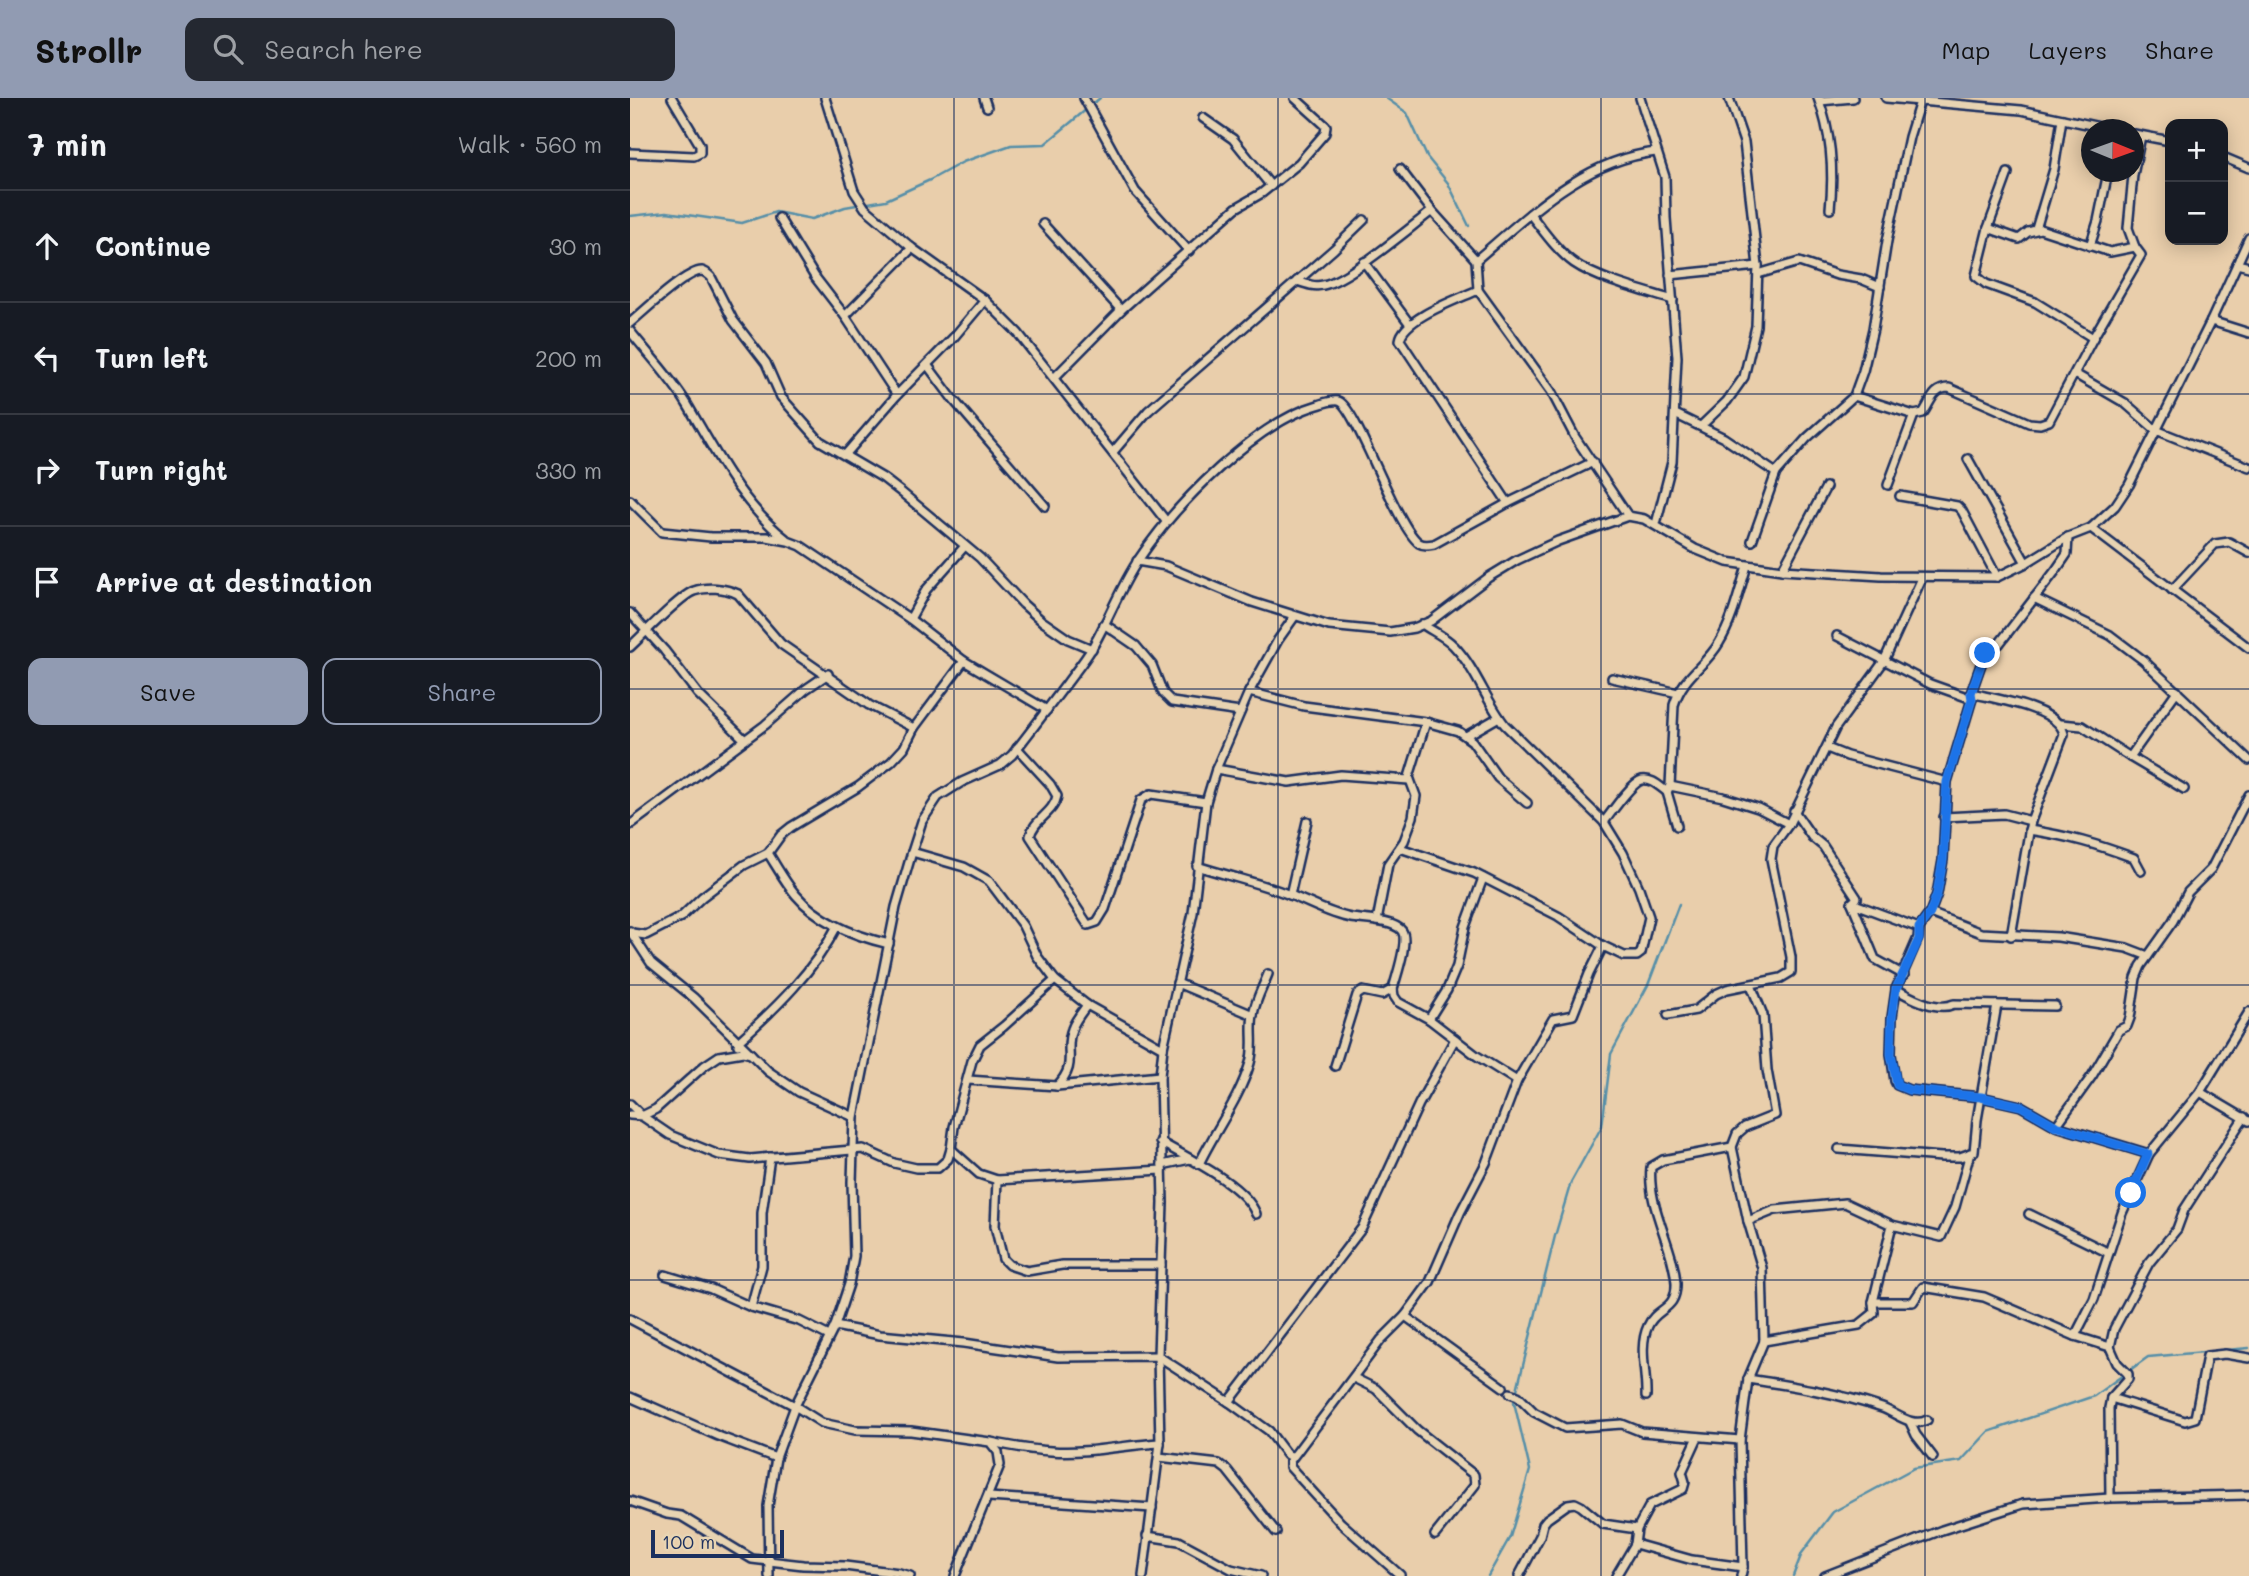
<!DOCTYPE html>
<meta charset="utf-8">
<style>
body{margin:0;font-family:Mali,sans-serif;background:#242831;color:#f1f3f6}
.controls{position:absolute;right:21px;top:21px;display:grid;overflow:hidden;border-radius:14px;box-shadow:0 4px 18px #0003}
.controls button{width:63px;height:63px;display:grid;place-items:center;padding:0;border:0;border-bottom:2px solid #363941;background:#171b24;color:#f1f3f6;font:35px sans-serif}
.compass{position:absolute;left:1451px;top:21px;width:63px;height:63px;border-radius:50%;background:#171b24;box-shadow:0 4px 18px #0003;rotate:91deg}
.scale{position:absolute;left:21px;bottom:18px;width:133px;box-sizing:border-box;padding-left:7px;border:4px solid #1b2f5e;border-top:0;font-size:19px;line-height:24px;white-space:nowrap;color:#1b2f5e;-webkit-text-stroke:5px #e8d4b2;paint-order:stroke}
.stop{position:absolute;width:21px;height:21px;margin:-16px;border:5px solid #1a73e8;border-radius:50%;background:#fff}
.stop.end{background:#1a73e8;border-color:#fff;box-shadow:0 2px 7px #0008}
.list{margin:0;padding:0;list-style:none}
h2{display:flex;justify-content:space-between;align-items:center;height:91px;margin:0;padding:0 28px;font-size:30px}
h2 small{font-size:23px;font-weight:400;color:#9ea1a6}
.list li{display:grid;grid-template-columns:46px 1fr auto;gap:21px;align-items:center;box-sizing:border-box;height:112px;padding:0 28px;border-top:2px solid #363941}
.list b{display:block;font-size:26px;white-space:nowrap}
.list em{font-size:23px;font-style:normal;color:#9ea1a6}
.actions{display:flex;gap:14px;padding:21px 28px}
.actions a{flex:1;padding:16px 0;border:2px solid #919bb2;border-radius:14px;text-align:center;font-size:24px;color:#919bb2}
.actions .main{background:#919bb2;color:#111}
.icon{flex:none;width:38px;height:38px;fill:none;stroke:currentColor;stroke-width:2;stroke-linecap:round;stroke-linejoin:round}
.map{position:relative;flex:none;width:1619px;height:1478px;overflow:hidden}
header{display:flex;align-items:center;gap:42px;box-sizing:border-box;height:98px;padding:0 35px;background:#919bb2;color:#111}
header strong{font-size:33px}
nav{display:flex;gap:38px;margin-inline-start:auto;font-size:24px}
.search{width:490px;height:63px;background:#242831;display:flex;align-items:center;gap:18px;box-sizing:border-box;padding:0 24px;border-radius:14px;color:#9ea1a6;font-size:26px}
main{display:flex}
aside{flex:1;background:#171b24}
.map>svg:first-child{display:block}
.lines{fill:none;stroke-linecap:round;stroke-linejoin:round}
.stream{stroke:#578fa8;stroke-width:2.5}
.street-casing{stroke:#1b2f5e;stroke-width:12}
.street{stroke:#e8d4b2;stroke-width:7}
.route{stroke:#1a73e8;stroke-width:9}
.grid{fill:none;stroke:#1b2f5e;stroke-width:2;stroke-opacity:0.55}
</style>
<header>
<strong>Strollr</strong>
<div class="search"><svg class="icon" aria-label="search" viewBox="0 0 24 24"><circle cx="10" cy="10" r="6"/><path d="M15 15l6 6"/></svg>Search here</div>
<nav><a>Map</a><a>Layers</a><a>Share</a></nav>
</header>
<main>
<aside>
<h2>7 min<small>Walk · 560 m</small></h2>
<ul class="list">
<li><svg class="icon" aria-label="ahead" viewBox="0 0 24 24"><path d="M12 20V5M6 11l6-6 6 6"/></svg><div><b>Continue</b></div><em>30 m</em></li>
<li><svg class="icon" aria-label="left" viewBox="0 0 24 24"><path d="M17 20v-9H6M10 6l-5 5 5 5"/></svg><div><b>Turn left</b></div><em>200 m</em></li>
<li><svg class="icon" aria-label="right" viewBox="0 0 24 24"><path d="M7 20v-9h11M14 6l5 5-5 5"/></svg><div><b>Turn right</b></div><em>330 m</em></li>
<li><svg class="icon" aria-label="arrive" viewBox="0 0 24 24"><path d="M6 21V4h12l-3 4 3 4H6"/></svg><div><b>Arrive at destination</b></div></li>
</ul>
<div class="actions"><a class="main">Save</a><a>Share</a></div>
</aside>
<div class="map">
<svg width="1619" height="1478" viewBox="0 0 1619 1478">
<rect width="100%" height="100%" fill="#e9ceab"/>
<filter id="ink" filterUnits="userSpaceOnUse"><feTurbulence type="fractalNoise" baseFrequency=".0143" numOctaves="2"/><feDisplacementMap in="SourceGraphic" scale="14" xChannelSelector="R" yChannelSelector="G"/><feConvolveMatrix kernelMatrix="1 2 1 2 8 2 1 2 1" color-interpolation-filters="sRGB"/></filter>
<g filter="url(#ink)">
<g class="lines">
<g class="stream">
<path d="M 756,0 L 777,15 L 797,59 L 818,85 L 839,128"/>
<path d="M 0,118 L 37,114 L 112,125 L 146,114 L 182,121 L 215,109 L 256,102 L 300,82 L 333,64 L 381,47 L 415,46 L 470,0"/>
<path d="M 858,1478 L 880,1439 L 900,1372 L 884,1304 L 925,1138 L 941,1084 L 972,1028 L 981,956 L 1018,887 L 1049,806"/>
<path d="M 1163,1478 L 1172,1455 L 1203,1414 L 1284,1370 L 1331,1363 L 1358,1334 L 1464,1298 L 1518,1259 L 1619,1250"/>
</g>
<g class="street-casing">
<g id="street">
<path d="M 195,0 L 224,93 L 235,110 L 282,150 L 355,202 L 388,235 L 536,423"/>
<path d="M 354,0 L 357,9"/>
<path d="M 454,0 L 505,93 L 559,153"/>
<path d="M 1010,0 L 1035,79 L 1036,120 L 1047,259 L 1042,364 L 1026,426"/>
<path d="M 1188,0 C 1202,37 1204,73 1200,111"/>
<path d="M 1256,0 L 1391,12 L 1484,32"/>
<path d="M 1190,3 L 1223,0"/>
<path d="M 573,20 L 603,41 L 641,88"/>
<path d="M 1504,36 L 1540,43"/>
<path d="M 0,55 L 64,58 L 70,55 L 70,47 L 42,0"/>
<path d="M 1593,59 L 1619,70"/>
<path d="M 770,71 L 802,113 L 846,162"/>
<path d="M 1378,75 L 1358,130 L 1346,178 L 1356,186 L 1405,204 L 1463,240"/>
<path d="M 900,116 C 913,132 927,153 944,165 C 969,182 1014,193 1043,202"/>
<path d="M 149,120 L 185,179 L 215,218 L 267,297"/>
<path d="M 413,126 L 491,212"/>
<path d="M 1358,130 L 1389,141 L 1398,134 L 1410,131 L 1480,154 L 1505,149"/>
<path d="M 1406,131 L 1424,71 L 1432,21"/>
<path d="M 1460,148 L 1468,123 L 1478,74"/>
<path d="M 734,164 L 779,225"/>
<path d="M 1607,166 L 1619,169"/>
<path d="M 1128,176 L 1169,164 L 1207,177 L 1231,181 L 1250,189"/>
<path d="M 1040,177 L 1128,168"/>
<path d="M 667,183 C 676,186 684,189 693,187 C 719,182 779,130 802,113"/>
<path d="M 848,192 C 829,201 773,220 770,242 L 878,405"/>
<path d="M 215,218 L 282,150"/>
<path d="M 1581,223 L 1619,235"/>
<path d="M 0,225 C 13,214 57,172 72,173 C 76,174 78,176 81,179 L 103,222 L 136,265 L 151,299 L 190,343 L 253,380 L 271,394 L 350,460 L 393,506 L 412,523 L 438,541 L 462,551"/>
<path d="M 0,233 C 19,257 41,280 57,306 C 86,355 111,406 156,441"/>
<path d="M 298,268 L 322,300 L 415,408"/>
<path d="M 1445,276 L 1495,305 L 1526,332 L 1619,369"/>
<path d="M 424,280 L 491,212 L 606,110 L 632,95 L 669,65 L 695,35 L 696,28 L 665,0"/>
<path d="M 1224,298 L 1284,317 L 1293,315 C 1301,304 1303,290 1319,290 L 1399,325 L 1410,326 L 1419,323 L 1463,240 L 1511,157 L 1505,149 L 1498,130 L 1503,77 L 1511,38"/>
<path d="M 1045,316 L 1094,340 L 1146,375 L 1177,340 L 1224,298 L 1233,273 L 1243,231 L 1257,143 L 1279,39 L 1291,0"/>
<path d="M 1071,328 L 1097,303 L 1114,279 L 1126,228 L 1128,168 L 1114,44 L 1099,0"/>
<path d="M 483,354 L 518,313 L 704,151 L 734,122"/>
<path d="M 215,357 L 267,297 L 324,239 L 355,202"/>
<path d="M 1338,361 L 1396,465"/>
<path d="M 1258,387 L 1284,317"/>
<path d="M 1270,398 L 1327,408 L 1332,413 L 1367,479"/>
<path d="M 0,402 L 32,434 L 81,439 L 137,439 L 158,443 L 171,448 L 280,521 L 334,563 L 417,612"/>
<path d="M 998,418 L 945,339 L 921,293 L 848,192 L 846,162 C 899,117 953,62 1026,54"/>
<path d="M 1461,430 L 1619,550"/>
<path d="M 1438,439 L 1437,456 L 1426,472 L 1369,546 L 1355,555 L 1341,595 L 1342,601 L 1317,684 L 1313,762 L 1307,796 L 1300,815 L 1289,830 L 1288,840 L 1266,891 L 1262,919 L 1261,956 L 1265,983 L 1267,987 L 1279,992 L 1351,999 L 1391,1008 L 1426,1028 L 1519,1056"/>
<path d="M 1122,443 L 1146,375"/>
<path d="M 507,463 L 536,468 L 622,504 L 699,528 L 760,534 L 784,530 L 801,523 L 859,479 L 887,462 L 928,443 L 998,418 L 1014,421 L 1065,451 L 1097,464 L 1152,472 L 1251,478 L 1367,479 L 1396,465 L 1438,439 L 1461,430 L 1485,408 L 1499,387 L 1581,223 L 1619,140"/>
<path d="M 1152,472 L 1196,389"/>
<path d="M 1542,492 L 1585,446 L 1599,444 L 1619,455"/>
<path d="M 1404,500 L 1480,537 L 1513,562 L 1619,662"/>
<path d="M 0,515 L 34,552 L 68,596 L 115,642"/>
<path d="M 280,521 L 296,492 L 335,448"/>
<path d="M 474,526 L 506,548 L 522,567 L 533,595 L 542,604 L 610,614"/>
<path d="M 1207,538 L 1300,586 L 1342,601"/>
<path d="M 0,549 C 12,538 51,497 64,493 C 77,488 95,490 108,496 L 151,546 L 239,607 L 284,630"/>
<path d="M 982,580 L 1048,595"/>
<path d="M 1547,593 L 1500,659 L 1554,691"/>
<path d="M 619,594 L 674,608 L 796,624 L 828,633 L 842,643 L 868,680 L 897,705"/>
<path d="M 1341,595 C 1365,601 1429,610 1434,636 L 1401,723 L 1381,838"/>
<path d="M 1431,626 L 1452,628 L 1500,659"/>
<path d="M 836,638 L 869,619"/>
<path d="M 387,650 L 420,686 L 427,698 C 424,715 403,722 400,738 L 458,827 L 467,824 L 475,811 L 511,702 L 521,696 L 576,704"/>
<path d="M 1197,650 L 1217,658 L 1317,684"/>
<path d="M 586,671 L 659,684 L 711,677 L 779,682"/>
<path d="M 1040,688 L 1044,607 C 1053,577 1075,569 1089,545 C 1103,522 1109,493 1117,468"/>
<path d="M 1037,694 L 1047,728"/>
<path d="M 1164,713 L 1182,739 L 1193,748 L 1227,800 L 1222,805 L 1289,830"/>
<path d="M 1314,719 L 1374,716 L 1401,723"/>
<path d="M 974,724 C 981,715 1002,684 1012,682 C 1021,680 1029,688 1037,694 L 1040,688 L 1093,699 L 1128,710 L 1159,726"/>
<path d="M 0,727 L 135,627 L 176,591 L 198,576"/>
<path d="M 1399,732 C 1439,738 1466,746 1504,760 L 1511,773"/>
<path d="M 770,750 L 844,775 L 928,818 L 973,848 L 994,858 L 1007,858 L 1011,855 L 1019,819 L 1009,790 L 993,755 L 974,724 L 875,627 C 856,603 846,571 824,548 C 816,539 802,533 792,526"/>
<path d="M 282,754 L 334,769 L 359,783 L 393,828 L 407,858 L 425,882 L 457,907 L 533,950"/>
<path d="M 138,755 C 147,769 155,784 166,797 C 189,824 225,838 259,846"/>
<path d="M 567,768 C 598,778 630,785 660,797 C 681,805 699,816 721,820 C 733,822 764,822 772,833 C 779,843 766,879 763,891 L 764,898 L 768,904 L 799,921 L 847,958 L 887,983"/>
<path d="M 660,797 L 677,723"/>
<path d="M 1222,805 L 1245,861 L 1274,877"/>
<path d="M 1300,815 L 1351,835 L 1428,839 L 1497,850 L 1518,858"/>
<path d="M 747,823 L 758,766 L 774,743 L 783,719 L 786,698 L 779,679 L 796,624"/>
<path d="M 0,833 L 21,865 L 64,900 L 121,956"/>
<path d="M 2,835 L 16,837 L 51,819 L 72,799 L 114,767 L 138,755 L 151,737 L 161,729 L 228,689 L 261,664 L 274,650 L 284,630 L 334,563"/>
<path d="M 547,885 L 623,917"/>
<path d="M 1266,891 C 1281,900 1307,914 1324,906 L 1425,908"/>
<path d="M 1038,917 L 1066,912 L 1086,896 L 1097,891 L 1151,880 L 1161,874 L 1161,859 L 1141,761 L 1143,748 L 1159,726 L 1206,629 L 1254,563 L 1292,480"/>
<path d="M 799,921 L 817,892 L 827,868 L 835,829 L 853,780"/>
<path d="M 108,947 L 109,943 C 147,909 184,873 207,828"/>
<path d="M 705,968 L 727,897 L 733,893 L 752,897 L 763,891"/>
<path d="M 338,982 L 427,988 L 530,978"/>
<path d="M 427,988 C 449,965 433,954 442,931 C 445,922 452,914 457,907"/>
<path d="M 1570,994 L 1619,1023"/>
<path d="M 0,1006 L 12,1018 L 40,1037 L 89,1057 L 120,1061 L 233,1051 L 264,1065 L 286,1070 L 308,1070 L 318,1061 L 321,1051 L 324,1029 L 342,963 L 350,947 L 374,928 L 425,882"/>
<path d="M 0,1017 L 12,1018 L 26,1011 L 74,968 L 89,958 L 113,954 L 121,956 L 138,973 L 169,994 L 224,1019"/>
<path d="M 1426,1028 L 1462,978 L 1489,932 L 1497,928 L 1500,920 L 1506,880 L 1511,868 L 1543,823 L 1558,794 L 1581,771 L 1619,697"/>
<path d="M 530,1044 C 558,1060 615,1087 626,1116"/>
<path d="M 321,1051 L 349,1076 L 367,1082 L 532,1072"/>
<path d="M 1209,1051 L 1312,1059 L 1330,1059 L 1344,1054 L 1347,1022 L 1367,907"/>
<path d="M 569,1066 C 585,1032 609,1002 620,965 C 625,948 620,933 623,917 C 625,903 633,889 638,876"/>
<path d="M 532,1067 L 560,1061"/>
<path d="M 367,1082 L 365,1128 L 373,1161 L 379,1167 L 397,1173 L 432,1167 L 531,1167"/>
<path d="M 1399,1116 L 1479,1155"/>
<path d="M 1118,1123 L 1145,1112 L 1215,1105 L 1262,1127 L 1311,1139 L 1325,1109 L 1340,1055"/>
<path d="M 35,1177 L 81,1191 L 121,1209 L 169,1223 L 199,1238"/>
<path d="M 1243,1204 L 1283,1204 L 1293,1189 L 1354,1199 L 1445,1238 L 1480,1249"/>
<path d="M 121,1209 L 132,1168 L 132,1115 L 140,1059"/>
<path d="M 775,1218 L 873,1289"/>
<path d="M 0,1221 L 165,1308 L 192,1325 L 225,1332 L 281,1333 L 360,1344 L 368,1354 L 370,1367 L 325,1478"/>
<path d="M 205,1228 L 250,1237 L 334,1245 L 428,1259 L 528,1258 L 599,1304 L 639,1333 L 657,1357 L 662,1358"/>
<path d="M 1445,1238 L 1464,1201 L 1492,1115 L 1519,1056 L 1570,994 L 1619,914"/>
<path d="M 1134,1243 L 1229,1227 L 1244,1215 L 1243,1204 L 1262,1127"/>
<path d="M 724,1280 L 746,1291 L 787,1332 L 844,1377 L 845,1387 L 805,1437"/>
<path d="M 1118,1281 C 1163,1288 1208,1295 1252,1310 C 1266,1315 1282,1330 1297,1322"/>
<path d="M 880,1295 L 888,1298 L 904,1314 L 935,1330 L 992,1326 L 1012,1334 L 1110,1342"/>
<path d="M 1016,1298 C 1017,1276 1008,1249 1018,1228 C 1026,1209 1047,1213 1046,1185 C 1043,1146 1017,1109 1021,1069 L 1033,1062 L 1102,1049"/>
<path d="M 0,1299 L 88,1338 L 146,1360"/>
<path d="M 1481,1300 L 1555,1323 L 1565,1320 L 1577,1258 L 1595,1256 L 1619,1260"/>
<path d="M 599,1304 L 732,1130 L 789,1006 L 825,941"/>
<path d="M 1280,1324 L 1286,1337 L 1303,1359"/>
<path d="M 361,1344 C 380,1348 400,1352 421,1353 C 457,1356 494,1347 530,1345"/>
<path d="M 529,1359 L 589,1366 L 597,1372 L 646,1434"/>
<path d="M 359,1399 L 522,1410"/>
<path d="M 1480,1400 L 1479,1310 L 1481,1300 L 1498,1281 L 1498,1276 L 1487,1265 L 1480,1249 L 1484,1231 L 1519,1165 L 1547,1131 L 1554,1112 L 1614,1019"/>
<path d="M 0,1403 L 37,1416 L 51,1418 L 122,1461 L 173,1467 L 215,1468 L 269,1475 L 280,1478"/>
<path d="M 517,1438 L 549,1443 L 601,1471 L 631,1478"/>
<path d="M 1005,1446 L 1062,1462 L 1113,1469"/>
<path d="M 770,1477 L 711,1425 L 660,1369 L 660,1363 L 751,1242 L 775,1218 L 800,1184 L 830,1115 L 856,1065 L 887,983 L 923,921 L 943,917 L 959,876 L 973,848"/>
<path d="M 139,1478 L 138,1408 L 146,1360 L 165,1308 L 205,1228 L 219,1186 L 224,1158 L 222,1084 L 224,1019 L 266,809 L 282,754 L 292,723 L 308,699 L 332,684 L 370,667 L 382,657 C 401,633 419,609 437,585 C 445,574 455,562 462,550 C 479,521 490,489 509,461 C 545,407 625,325 688,307 C 694,305 702,302 708,303 C 726,307 765,427 789,445 C 794,448 799,447 804,446 L 878,405 L 963,364"/>
<path d="M 513,1478 L 530,1345 L 528,1258 L 533,1105 L 530,978 L 533,950 L 563,815 L 576,704 L 586,671 L 619,594 L 648,542 L 665,518"/>
<path d="M 889,1478 L 910,1438 L 913,1426 L 917,1421 L 938,1406 L 945,1405 L 951,1408 L 973,1426 L 1007,1431"/>
<path d="M 986,1478 L 1005,1446 L 1007,1431 L 1020,1407 L 1053,1391 L 1055,1384 L 1052,1374 L 1068,1339"/>
<path d="M 1111,1478 L 1113,1469 L 1110,1342 L 1118,1281 L 1134,1243 L 1132,1170 L 1118,1123 L 1102,1049 L 1107,1036 L 1115,1029 L 1145,1017 L 1137,972 L 1133,917 L 1121,887"/>
<path d="M 1195,1478 L 1312,1432 L 1393,1406 L 1480,1400 L 1619,1397"/>
</g>
</g>
<use href="#street" class="street"/>
</g>
</g>
<g class="lines" filter="url(#ink)">
<path class="route" d="M 1355,555 L 1341,595 L 1342,601 L 1317,684 L 1313,762 L 1307,796 L 1300,815 L 1289,830 L 1289,841 L 1266,891 L 1262,919 L 1261,956 L 1267,987 L 1279,992 L 1351,999 L 1391,1008 L 1426,1028 L 1518,1056 L 1501,1095"/>
</g>
<path class="grid" d="M 324,0 L 324,1478M 648,0 L 648,1478M 971,0 L 971,1478M 1295,0 L 1295,1478M 0,296 L 1619,296M 0,591 L 1619,591M 0,887 L 1619,887M 0,1182 L 1619,1182"/>
</svg>
<div class="controls">
<button>+</button>
<button>−</button>
</div>
<svg class="compass" viewBox="-18 -18 36 36"><path d="M0-13l5 13h-10z" fill="#e53935"/><path d="M0 13l5-13h-10z" fill="#9ea1a6"/></svg>
<div class="scale">100 m</div>
<div class="stop" style="left:1501px;top:1095px"></div>
<div class="stop end" style="left:1355px;top:555px"></div>
</div>
</main>
